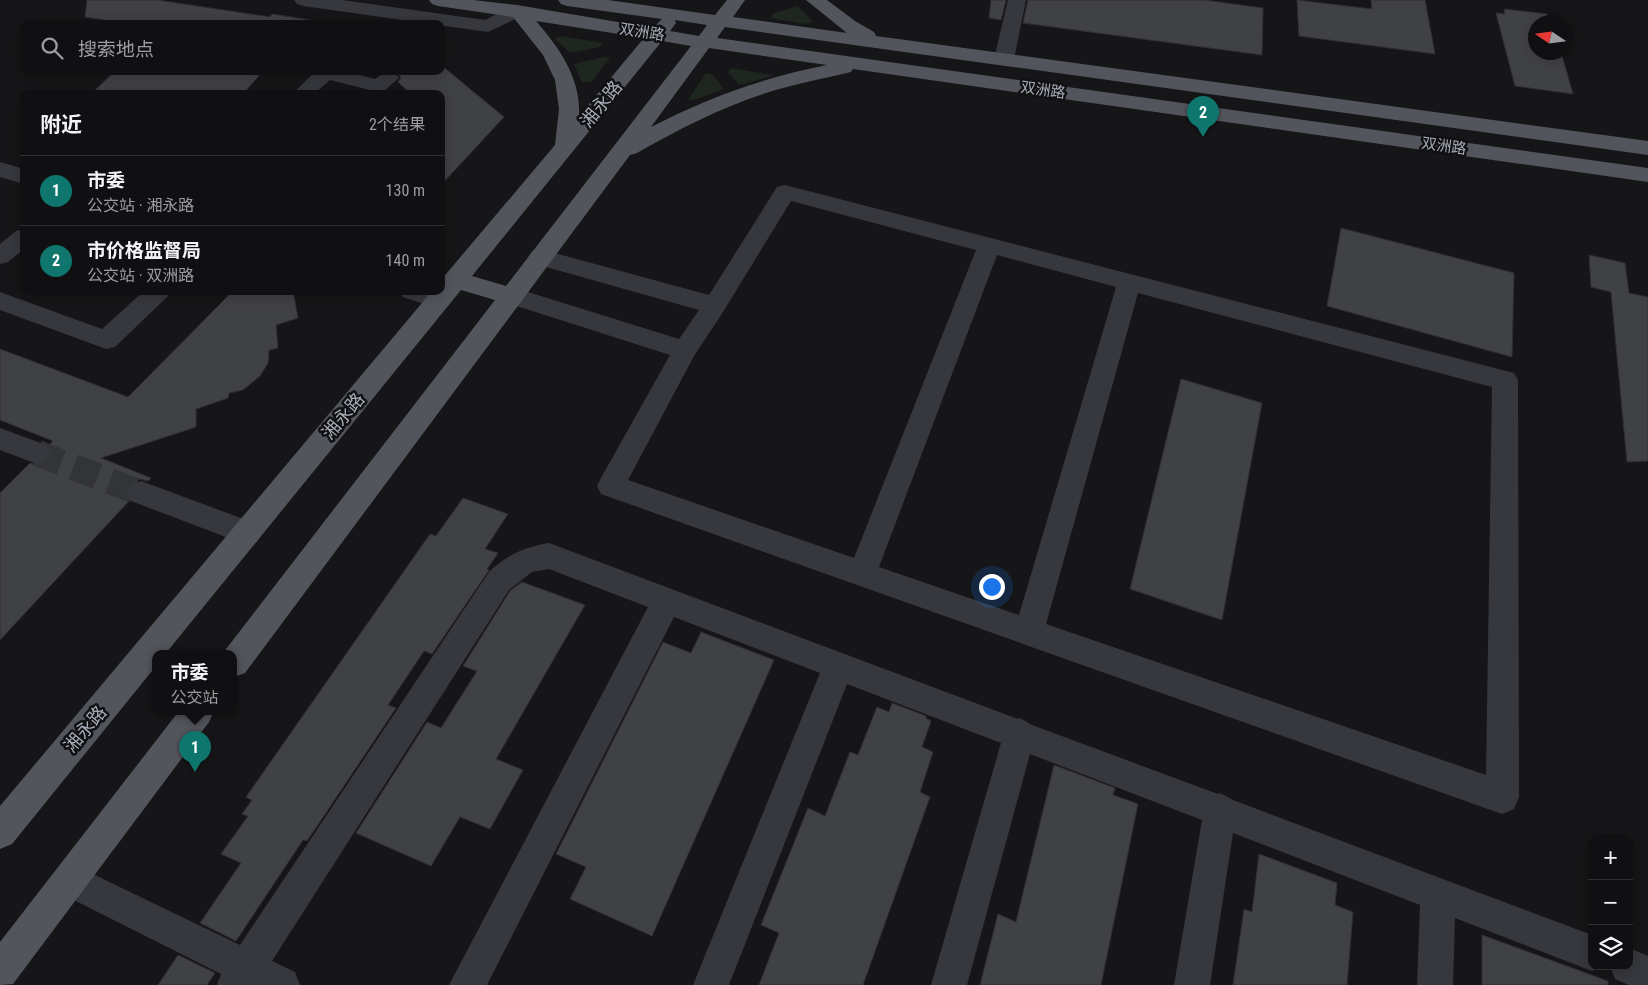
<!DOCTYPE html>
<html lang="zh">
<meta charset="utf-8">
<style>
body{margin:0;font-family:"Roboto Condensed","Noto Sans SC",sans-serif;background:#1e1e20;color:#f1f3f6}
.controls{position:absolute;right:15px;bottom:15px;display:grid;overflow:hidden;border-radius:10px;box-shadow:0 2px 12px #0003}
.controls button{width:45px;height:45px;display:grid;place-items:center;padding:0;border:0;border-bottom:1px solid #303032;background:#101012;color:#f1f3f6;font:25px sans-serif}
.compass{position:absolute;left:1528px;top:15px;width:45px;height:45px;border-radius:50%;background:#101012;box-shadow:0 2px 12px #0003;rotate:283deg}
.you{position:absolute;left:991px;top:586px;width:18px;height:18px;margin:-12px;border:4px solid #fff;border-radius:50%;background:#1a73e8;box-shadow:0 0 0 8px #1a73e833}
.badge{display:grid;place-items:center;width:32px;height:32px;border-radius:50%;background:#0f766e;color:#fff;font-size:16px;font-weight:700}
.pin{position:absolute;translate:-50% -41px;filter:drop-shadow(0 1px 2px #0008)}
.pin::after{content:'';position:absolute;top:26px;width:18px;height:15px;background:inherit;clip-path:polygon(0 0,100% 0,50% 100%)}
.popup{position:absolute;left:152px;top:650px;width:85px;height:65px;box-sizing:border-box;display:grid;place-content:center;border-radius:10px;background:#101012;filter:drop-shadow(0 1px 4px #0005);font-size:16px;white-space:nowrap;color:#9c9d9f}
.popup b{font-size:19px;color:#f1f3f6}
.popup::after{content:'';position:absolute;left:50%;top:100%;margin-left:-10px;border:10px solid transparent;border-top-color:#101012}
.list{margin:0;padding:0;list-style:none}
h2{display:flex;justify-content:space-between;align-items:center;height:65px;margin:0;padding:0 20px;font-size:21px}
h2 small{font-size:16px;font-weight:400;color:#9c9d9f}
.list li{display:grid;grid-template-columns:32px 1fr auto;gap:15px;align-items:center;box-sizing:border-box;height:70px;padding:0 20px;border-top:1px solid #303032}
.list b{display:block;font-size:19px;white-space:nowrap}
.list p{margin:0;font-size:16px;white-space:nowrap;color:#9c9d9f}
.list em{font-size:16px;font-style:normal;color:#9c9d9f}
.icon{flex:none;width:28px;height:28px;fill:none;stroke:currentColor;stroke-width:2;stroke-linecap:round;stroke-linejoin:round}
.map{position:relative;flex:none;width:1648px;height:985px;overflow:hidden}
.search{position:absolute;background:#101012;box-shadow:0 2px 12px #0003;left:20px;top:20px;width:425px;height:55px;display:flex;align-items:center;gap:12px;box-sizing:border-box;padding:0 18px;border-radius:10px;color:#9c9d9f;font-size:19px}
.panel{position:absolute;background:#101012;box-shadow:0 2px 12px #0003;left:20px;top:90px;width:425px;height:205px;border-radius:10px}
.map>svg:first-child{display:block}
.green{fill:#1e261f}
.building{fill:#404145;stroke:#303034}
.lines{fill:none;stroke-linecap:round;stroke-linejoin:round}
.minor-tunnel{stroke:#333438;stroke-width:26;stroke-dasharray:26 13;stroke-linecap:butt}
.minor{fill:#37383d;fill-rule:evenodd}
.major{fill:#53555c;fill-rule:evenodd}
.labels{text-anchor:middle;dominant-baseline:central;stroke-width:5;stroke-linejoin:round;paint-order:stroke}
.far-street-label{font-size:15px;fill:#a8adb8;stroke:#111113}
.street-label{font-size:18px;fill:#a8adb8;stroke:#111113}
</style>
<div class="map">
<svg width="1648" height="985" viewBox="0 0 1648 985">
<rect width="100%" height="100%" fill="#161618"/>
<g class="green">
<path d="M 798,6 L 813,22 L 805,24 L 770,18 L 774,13 Z"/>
<path d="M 561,36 L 603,43 L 600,47 L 570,53 L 555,39 Z"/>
<path d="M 604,57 L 610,58 L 591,82 L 582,83 L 574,64 Z"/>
<path d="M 731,68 L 771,75 L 772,76 L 739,85 L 728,72 Z"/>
<path d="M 706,73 L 713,75 L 724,89 L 694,100 L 688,100 Z"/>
</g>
<g class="building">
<path d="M 87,0 L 157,0 L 270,17 L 272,14 L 310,20 L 306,24 L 130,24 L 85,17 Z"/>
<path d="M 991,0 L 1006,0 L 1001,20 L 989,18 Z"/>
<path d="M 1028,0 L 1204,0 L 1263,8 L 1262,55 L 1023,23 Z"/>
<path d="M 1297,0 L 1372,9 L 1371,0 L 1425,0 L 1435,54 L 1299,36 Z"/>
<path d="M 1504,9 L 1547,14 L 1549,22 L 1536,22 L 1536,52 L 1561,52 L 1573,94 L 1515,86 L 1496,13 L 1505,14 Z"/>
<path d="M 441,65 L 504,117 L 441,185 L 441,94 L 411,94 L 398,82 L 401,78 L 398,73 L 393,71 L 441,71 Z"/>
<path d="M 115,71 L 263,71 L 243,94 L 91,94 Z"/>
<path d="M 1341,228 L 1514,273 L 1512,357 L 1327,306 Z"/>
<path d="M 1589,255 L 1625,263 L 1629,293 L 1648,297 L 1648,461 L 1627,462 L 1611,292 L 1591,287 Z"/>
<path d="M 233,291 L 293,291 L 298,318 L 276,325 L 278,348 L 269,350 L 268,363 L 260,376 L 243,390 L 229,393 L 228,398 L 196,409 L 196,427 L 101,458 L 151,478 L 148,481 L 140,479 L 129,484 L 125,492 L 129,501 L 0,640 L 0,493 L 30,463 L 38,466 L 48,462 L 52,454 L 48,446 L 53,441 L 0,420 L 0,349 L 128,397 Z"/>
<path d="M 1181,379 L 1262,403 L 1222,620 L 1130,589 Z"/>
<path d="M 463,498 L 508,514 L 485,549 L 498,553 L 487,569 L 489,570 L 432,654 L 424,651 L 388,705 L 396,708 L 307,841 L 303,840 L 236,941 L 200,923 L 241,863 L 221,854 L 248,816 L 242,814 L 252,800 L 246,797 L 430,534 L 436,536 Z"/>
<path d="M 522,582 L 585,605 L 496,759 L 523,770 L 490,829 L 460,817 L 431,866 L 356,833 L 427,722 L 441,728 L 477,671 L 463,666 L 510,591 Z"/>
<path d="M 701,632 L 774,660 L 652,936 L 570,899 L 586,867 L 556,854 L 663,642 L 691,653 Z"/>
<path d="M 892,703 L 926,716 L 926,718 L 931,721 L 922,747 L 933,752 L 920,792 L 930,797 L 863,985 L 759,985 L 779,933 L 761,925 L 808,808 L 825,816 L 850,752 L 858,755 L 877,707 L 889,712 Z"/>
<path d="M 1054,765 L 1115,788 L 1113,795 L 1138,804 L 1101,985 L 980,985 L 998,914 L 1016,922 Z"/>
<path d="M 1259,854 L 1337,883 L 1335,905 L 1353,912 L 1347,985 L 1233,985 L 1244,909 L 1252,912 Z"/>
<path d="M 1482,935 L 1608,981 L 1608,985 L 1482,985 Z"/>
<path d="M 178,955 L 215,973 L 207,985 L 158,985 Z"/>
</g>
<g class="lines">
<path class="minor-tunnel" d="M 37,453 L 141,493"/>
<g class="minor">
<path d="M 294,0 L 342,0 L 485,20 L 510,7 L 517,5 L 524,7 L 526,11 L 524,15 L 488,32 L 303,6 L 297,4 Z"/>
<path d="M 1008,0 L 1026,0 L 1014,59 L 1011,63 L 1004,65 L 997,63 L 994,59 Z"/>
<path d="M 316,71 L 343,71 L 375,79 C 382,74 387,71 396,74 L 399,78 L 385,90 L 378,92 L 330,80 L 314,94 L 292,94 Z"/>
<path d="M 0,162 L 24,169 L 24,184 L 0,177 Z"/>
<path d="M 785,185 L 1514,373 L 1518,380 L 1519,797 L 1514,809 L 1502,814 L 601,494 L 597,486 L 601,478 L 670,355 L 504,302 L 500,296 L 504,290 L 512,287 L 679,339 L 699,310 L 532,263 L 528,257 L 532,251 L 540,249 L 709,295 L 777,187 ZM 791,201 L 976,250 L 854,558 L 628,480 L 694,356 L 723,312 ZM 997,255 L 1116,287 L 1019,615 L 879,567 ZM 1138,293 L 1492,387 L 1486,775 L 1046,624 Z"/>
<path d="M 24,229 L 24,249 L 8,262 L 0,264 L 0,244 L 16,231 Z"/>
<path d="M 144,291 L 171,291 L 167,297 L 115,347 L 106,349 L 0,310 L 0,292 L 102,329 Z"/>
<path d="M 399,291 L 440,291 L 448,294 L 452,300 L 448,306 L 440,309 L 403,297 Z"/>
<path d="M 0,428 L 46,445 L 50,453 L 46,461 L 37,464 L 0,450 Z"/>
<path d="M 141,481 L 257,524 L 261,533 L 257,542 L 247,545 L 131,501 L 127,493 L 131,485 Z"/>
<path d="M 549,543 L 1018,719 L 1020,718 L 1032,725 L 1218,794 L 1220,793 L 1233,800 L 1592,935 L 1592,966 L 1604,966 L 1592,971 L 1455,918 L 1453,985 L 1417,985 L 1420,905 L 1233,833 L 1210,985 L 1174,985 L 1202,820 L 1030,754 L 967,985 L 931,985 L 1001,743 L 847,684 L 729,985 L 693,985 L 820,673 L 674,617 L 487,985 L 449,985 L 648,607 L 549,569 L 532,572 L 509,590 L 272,961 L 295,972 L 300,985 L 217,985 L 221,974 L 58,892 L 53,880 L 58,868 L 70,863 L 240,945 L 489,572 C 506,555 525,547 549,543 Z"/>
<path d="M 1629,948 L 1648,956 L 1648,985 L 1629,985 L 1615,979 L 1610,966 L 1629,966 Z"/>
</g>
<g class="major">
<path d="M 429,0 L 473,0 L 517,5 L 653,28 L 662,19 L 567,6 L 561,4 L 558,0 L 608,0 L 715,15 L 727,0 L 745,0 L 733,17 L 847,33 L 806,0 L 827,0 L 855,21 L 874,32 L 876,36 L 1648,141 L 1648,155 L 725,27 L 717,38 L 1648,168 L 1648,182 L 853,69 L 851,72 C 822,79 794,84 766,93 C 720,108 679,129 637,153 L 630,155 L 245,673 L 234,677 L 234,653 L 223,653 L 495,300 L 461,290 L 166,653 L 156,653 L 156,666 L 12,844 L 0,849 L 0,806 L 432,291 L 441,291 L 441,280 L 555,145 L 559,109 L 555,80 L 543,55 L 513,17 L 438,6 L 432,4 ZM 675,20 L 707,25 L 699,36 L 670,31 L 676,23 ZM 536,21 L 644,38 L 579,116 C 581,78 560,49 536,21 ZM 662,41 L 691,46 L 506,286 L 472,276 ZM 709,48 L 827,65 C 765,77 707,98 651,127 Z"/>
<path d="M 179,711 L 214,711 L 209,722 L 13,984 L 0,985 L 0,942 Z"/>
</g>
</g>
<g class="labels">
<g class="far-street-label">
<text transform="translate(642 32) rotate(9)">双洲路</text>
<text transform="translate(1043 90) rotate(8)">双洲路</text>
<text transform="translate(1444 146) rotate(8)">双洲路</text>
</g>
<g class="street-label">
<text transform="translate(601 104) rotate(-51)">湘永路</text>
<text transform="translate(343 416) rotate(-50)">湘永路</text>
<text transform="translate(85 729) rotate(-50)">湘永路</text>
</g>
</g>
</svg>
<div class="controls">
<button>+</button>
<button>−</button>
<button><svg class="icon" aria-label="layers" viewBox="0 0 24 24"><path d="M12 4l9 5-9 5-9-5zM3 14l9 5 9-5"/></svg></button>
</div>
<svg class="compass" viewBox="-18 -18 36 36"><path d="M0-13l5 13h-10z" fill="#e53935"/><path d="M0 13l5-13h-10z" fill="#9c9d9f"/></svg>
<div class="you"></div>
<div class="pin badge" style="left:195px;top:772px">1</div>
<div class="popup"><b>市委</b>公交站</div>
<div class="pin badge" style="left:1203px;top:137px">2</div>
<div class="search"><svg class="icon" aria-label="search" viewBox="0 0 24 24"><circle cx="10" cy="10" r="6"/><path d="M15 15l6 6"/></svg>搜索地点</div>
<section class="panel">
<h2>附近<small>2个结果</small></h2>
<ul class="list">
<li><span class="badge">1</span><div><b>市委</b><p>公交站 · 湘永路</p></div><em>130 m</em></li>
<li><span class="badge">2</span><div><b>市价格监督局</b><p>公交站 · 双洲路</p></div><em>140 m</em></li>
</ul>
</section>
</div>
